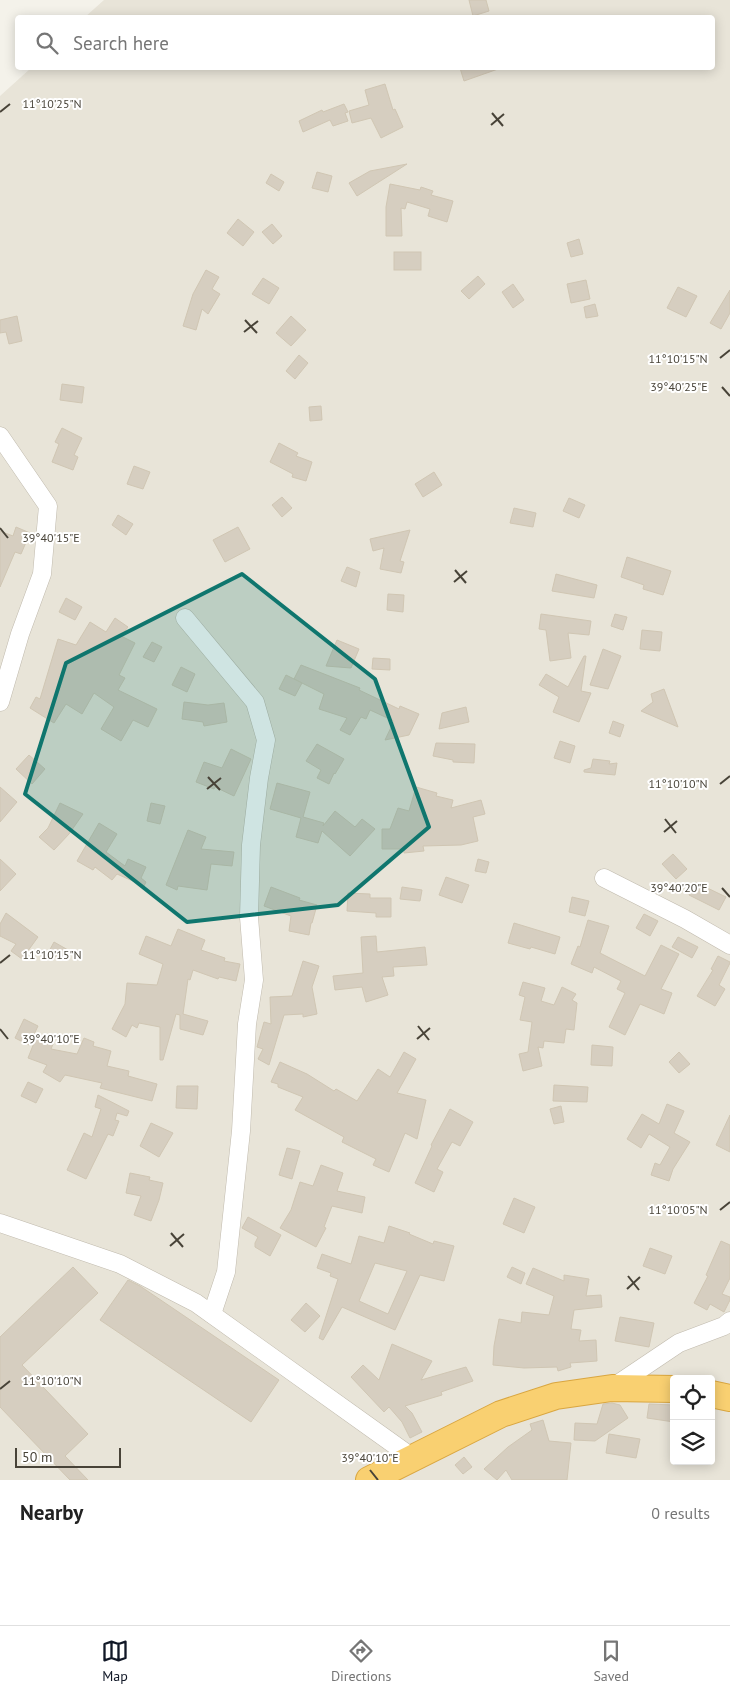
<!DOCTYPE html>
<meta charset="utf-8">
<style>
body{margin:0;font-family:"PT Sans",sans-serif;background:#f6f6f6;color:#222}
.controls{position:absolute;right:15px;bottom:15px;display:grid;overflow:hidden;border-radius:5px;box-shadow:0 2px 12px #0003}
.controls button{width:45px;height:45px;display:grid;place-items:center;padding:0;border:0;border-bottom:1px solid #e0e0e0;background:#fff;color:#222;font:25px sans-serif}
.scale{position:absolute;left:15px;bottom:12px;width:106px;box-sizing:border-box;padding-left:5px;border:2px solid #484338;border-top:0;font-size:14px;line-height:18px;white-space:nowrap;color:#484338;-webkit-text-stroke:4px #fff;paint-order:stroke}
.list{margin:0;padding:0;list-style:none}
h2{display:flex;justify-content:space-between;align-items:center;height:65px;margin:0;padding:0 20px;font-size:21px}
h2 small{font-size:16px;font-weight:400;color:#767676}
.icon{flex:none;width:28px;height:28px;fill:none;stroke:currentColor;stroke-width:2;stroke-linecap:round;stroke-linejoin:round}
.map{position:relative;flex:none;width:730px;height:1480px;overflow:hidden}
.search{position:absolute;background:#fff;box-shadow:0 2px 12px #0003;left:15px;right:15px;top:15px;height:55px;display:flex;align-items:center;gap:12px;box-sizing:border-box;padding:0 18px;border-radius:5px;color:#767676;font-size:19px}
.sheet{height:145px;background:#fff}
nav{display:flex;justify-content:space-around;align-items:center;box-sizing:border-box;height:70px;border-top:1px solid #e0e0e0;background:#fff;font-size:14px;color:#767676}
nav a{display:grid;justify-items:center;gap:2px}
nav .on{color:#111827}
.map>svg:first-child{display:block}
.residential{fill:#e8e4d8;fill-rule:evenodd}
.building{fill:#d6cec0;stroke:#d0c6b3;fill-rule:evenodd}
.lines{fill:none;stroke-linecap:round;stroke-linejoin:round}
.minor-casing{stroke:#c0baad;stroke-width:19}
.highway-casing{stroke:#d9a640;stroke-width:28}
.minor{stroke:#fff;stroke-width:18}
.highway{stroke:#f9d071;stroke-width:26}
.marked{fill:#0f766e;fill-opacity:0.2;stroke:#0f766e;stroke-width:4;stroke-linejoin:round}
.ticks{fill:none;stroke:#484338;stroke-width:2}
.ticks-label{font-size:12px;text-anchor:middle;fill:#484338;stroke:#fff;stroke-width:4;stroke-linejoin:round;paint-order:stroke}
</style>
<div class="map">
<svg width="730" height="1480" viewBox="0 0 730 1480">
<rect width="100%" height="100%" fill="#f4f2ea"/>
<path class="residential" d="M 104,0 L 730,0 L 730,1480 L 0,1480 L 0,96 L 31,68 L 712,68 L 712,18 L 85,17 ZM 674,1379 L 711,1379 L 711,1461 L 674,1461 Z"/>
<g class="building">
<path d="M 469,0 L 486,0 L 489,11 L 473,16 Z"/>
<path d="M 460,68 L 498,68 L 498,69 L 464,81 Z"/>
<path d="M 385,84 L 393,110 L 395,109 L 403,127 L 381,138 L 371,118 L 352,123 L 349,111 L 369,105 L 365,90 Z"/>
<path d="M 344,104 L 348,112 L 345,113 L 348,121 L 333,126 L 330,120 L 303,132 L 299,121 L 322,110 L 323,112 Z"/>
<path d="M 407,164 L 357,196 L 349,183 L 370,171 Z"/>
<path d="M 317,172 L 332,176 L 328,192 L 312,188 Z"/>
<path d="M 271,174 L 284,182 L 279,191 L 266,183 Z"/>
<path d="M 390,184 L 420,190 L 421,187 L 433,191 L 431,195 L 453,201 L 447,222 L 428,216 L 430,209 L 407,202 L 405,209 L 401,208 L 402,236 L 386,236 L 386,207 Z"/>
<path d="M 238,219 L 254,232 L 243,246 L 227,233 Z"/>
<path d="M 272,224 L 282,236 L 273,244 L 262,232 Z"/>
<path d="M 579,239 L 583,254 L 571,257 L 567,243 Z"/>
<rect x="394" y="252" width="27" height="18"/>
<path d="M 206,270 L 219,277 L 212,289 L 220,294 L 208,314 L 202,309 L 196,330 L 183,326 L 193,294 Z"/>
<path d="M 478,276 L 485,284 L 469,299 L 461,291 Z"/>
<path d="M 263,278 L 279,288 L 269,304 L 252,294 Z"/>
<path d="M 586,280 L 590,299 L 571,303 L 567,284 Z"/>
<path d="M 513,284 L 524,300 L 513,308 L 502,292 Z"/>
<path d="M 678,287 L 697,296 L 686,317 L 667,308 Z"/>
<path d="M 730,290 L 730,313 L 721,329 L 710,323 Z"/>
<path d="M 595,304 L 598,316 L 586,318 L 584,307 Z"/>
<path d="M 17,316 L 22,341 L 9,344 L 6,332 L 0,333 L 0,320 Z"/>
<path d="M 291,316 L 306,330 L 291,346 L 276,333 Z"/>
<path d="M 299,355 L 308,363 L 295,379 L 286,371 Z"/>
<path d="M 62,384 L 84,387 L 82,403 L 60,400 Z"/>
<path d="M 321,406 L 322,420 L 310,421 L 309,407 Z"/>
<path d="M 62,428 L 82,438 L 74,455 L 78,457 L 73,470 L 52,462 L 59,444 L 55,442 Z"/>
<path d="M 279,443 L 298,453 L 296,456 L 312,462 L 306,481 L 292,477 L 293,474 L 270,462 Z"/>
<path d="M 134,466 L 150,472 L 143,489 L 127,484 Z"/>
<path d="M 434,472 L 442,485 L 423,497 L 415,484 Z"/>
<path d="M 282,497 L 292,508 L 282,517 L 272,505 Z"/>
<path d="M 569,498 L 585,505 L 579,518 L 563,511 Z"/>
<path d="M 514,508 L 536,513 L 533,527 L 510,523 Z"/>
<path d="M 118,515 L 133,524 L 126,535 L 112,525 Z"/>
<path d="M 16,527 L 30,533 L 21,554 L 15,552 L 0,587 L 0,531 L 13,536 Z"/>
<path d="M 238,527 L 250,549 L 225,562 L 213,540 Z"/>
<path d="M 410,530 L 400,561 L 404,562 L 401,573 L 380,569 L 384,548 L 373,551 L 370,539 Z"/>
<path d="M 627,557 L 671,571 L 663,595 L 643,589 L 644,585 L 621,577 Z"/>
<path d="M 347,567 L 360,572 L 356,587 L 341,581 Z"/>
<path d="M 556,574 L 597,585 L 594,598 L 552,591 Z"/>
<path d="M 388,594 L 404,595 L 403,612 L 387,610 Z"/>
<path d="M 66,598 L 82,607 L 75,620 L 59,612 Z"/>
<path d="M 541,614 L 591,621 L 589,635 L 568,633 L 571,658 L 550,661 L 546,630 L 539,629 Z"/>
<path d="M 615,614 L 627,617 L 623,630 L 611,626 Z"/>
<path d="M 115,618 L 128,627 L 121,636 L 135,643 L 119,675 L 125,678 L 118,690 L 157,709 L 148,727 L 133,720 L 121,741 L 101,729 L 114,707 L 94,693 L 82,714 L 66,704 L 54,723 L 30,708 L 36,697 L 40,699 L 58,639 L 76,645 L 90,622 L 106,632 Z"/>
<path d="M 642,630 L 662,632 L 660,651 L 640,649 Z"/>
<path d="M 337,640 L 359,649 L 351,668 L 326,666 Z"/>
<path d="M 152,642 L 162,647 L 154,662 L 143,657 Z"/>
<path d="M 603,649 L 621,656 L 608,689 L 590,685 Z"/>
<path d="M 584,656 L 586,656 L 581,691 L 591,693 L 579,722 L 553,712 L 559,697 L 539,685 L 546,674 L 568,687 Z"/>
<path d="M 373,658 L 390,659 L 390,670 L 372,669 Z"/>
<path d="M 301,665 L 360,688 L 359,690 L 399,709 L 400,706 L 419,714 L 409,735 L 385,740 L 394,721 L 370,710 L 366,719 L 361,717 L 350,735 L 340,730 L 347,718 L 319,709 L 324,694 L 294,679 Z"/>
<path d="M 181,667 L 195,674 L 187,692 L 172,685 Z"/>
<path d="M 286,675 L 302,683 L 295,696 L 279,689 Z"/>
<path d="M 664,689 L 678,727 L 641,711 L 653,702 L 651,694 Z"/>
<path d="M 184,702 L 208,705 L 224,703 L 227,722 L 204,726 L 203,722 L 182,719 Z"/>
<path d="M 466,707 L 469,722 L 439,729 L 442,713 Z"/>
<path d="M 613,721 L 624,725 L 620,737 L 609,733 Z"/>
<path d="M 560,741 L 575,746 L 570,763 L 554,758 Z"/>
<path d="M 436,743 L 475,744 L 474,763 L 453,762 L 453,760 L 433,756 Z"/>
<path d="M 317,744 L 344,759 L 335,774 L 334,773 L 329,784 L 317,778 L 321,770 L 306,761 Z"/>
<path d="M 231,749 L 251,759 L 234,796 L 215,787 L 214,789 L 196,782 L 204,762 L 222,768 Z"/>
<path d="M 29,755 L 45,769 L 32,784 L 16,769 Z"/>
<path d="M 593,759 L 610,761 L 609,764 L 617,763 L 615,775 L 584,772 L 584,770 L 591,768 Z"/>
<path d="M 277,783 L 310,792 L 303,817 L 324,823 L 323,826 L 335,811 L 355,827 L 362,819 L 375,829 L 350,856 L 322,831 L 318,843 L 296,837 L 301,818 L 270,809 Z"/>
<path d="M 0,787 L 17,802 L 0,822 Z"/>
<path d="M 416,787 L 437,793 L 436,796 L 453,800 L 451,808 L 481,800 L 485,814 L 473,817 L 478,841 L 461,845 L 423,846 L 424,851 L 404,853 L 404,849 L 382,849 L 382,829 L 390,829 L 398,808 L 409,811 Z"/>
<path d="M 60,803 L 83,814 L 69,834 L 54,850 L 39,837 L 48,828 Z"/>
<path d="M 151,803 L 165,806 L 160,824 L 147,821 Z"/>
<path d="M 99,823 L 117,834 L 106,852 L 125,866 L 128,859 L 146,867 L 141,878 L 146,882 L 144,886 L 117,874 L 112,880 L 95,867 L 93,870 L 77,861 Z"/>
<path d="M 188,830 L 206,837 L 201,849 L 234,852 L 232,866 L 211,864 L 207,890 L 178,886 L 177,890 L 166,885 Z"/>
<path d="M 673,854 L 687,869 L 676,879 L 662,864 Z"/>
<path d="M 0,859 L 16,874 L 0,891 Z"/>
<path d="M 478,859 L 489,862 L 486,873 L 475,871 Z"/>
<path d="M 446,877 L 469,885 L 462,903 L 439,895 Z"/>
<path d="M 695,882 L 726,897 L 719,910 L 689,895 Z"/>
<path d="M 271,887 L 300,898 L 299,900 L 317,905 L 312,923 L 311,923 L 309,935 L 289,931 L 291,916 L 264,906 Z"/>
<path d="M 402,887 L 422,890 L 420,901 L 400,899 Z"/>
<path d="M 348,893 L 370,894 L 370,898 L 391,898 L 391,917 L 376,917 L 376,913 L 347,911 Z"/>
<path d="M 572,897 L 589,901 L 585,916 L 569,912 Z"/>
<path d="M 6,913 L 38,937 L 22,959 L 11,951 L 16,944 L 0,936 L 0,924 Z"/>
<path d="M 644,914 L 658,921 L 650,936 L 636,928 Z"/>
<path d="M 588,920 L 609,926 L 600,953 L 645,976 L 661,945 L 679,954 L 661,989 L 672,993 L 664,1014 L 640,1004 L 625,1035 L 609,1027 L 625,993 L 617,989 L 621,981 L 594,967 L 592,973 L 571,964 L 578,946 L 580,947 Z"/>
<path d="M 514,923 L 560,937 L 555,954 L 531,947 L 530,949 L 508,943 Z"/>
<path d="M 178,929 L 205,940 L 201,950 L 225,958 L 224,961 L 240,964 L 236,981 L 219,977 L 218,979 L 193,970 L 190,980 L 188,979 L 183,1014 L 208,1021 L 203,1035 L 180,1029 L 180,1015 L 176,1014 L 163,1060 L 160,1060 L 160,1027 L 139,1023 L 137,1028 L 132,1025 L 126,1037 L 112,1029 L 125,1004 L 127,983 L 157,985 L 163,964 L 139,954 L 146,936 L 171,946 Z"/>
<path d="M 376,936 L 377,952 L 425,947 L 427,965 L 393,967 L 394,976 L 382,977 L 388,995 L 366,1002 L 362,987 L 335,990 L 333,976 L 363,973 L 361,937 Z"/>
<path d="M 678,937 L 698,947 L 692,958 L 672,947 Z"/>
<path d="M 54,942 L 68,950 L 62,960 L 48,953 Z"/>
<path d="M 718,956 L 730,962 L 730,963 L 719,985 L 725,989 L 715,1006 L 697,996 L 713,970 L 711,969 Z"/>
<path d="M 303,961 L 319,966 L 312,987 L 317,1014 L 303,1017 L 303,1014 L 284,1015 L 269,1065 L 258,1059 L 263,1049 L 257,1047 L 264,1022 L 271,1024 L 270,997 L 292,996 Z"/>
<path d="M 523,982 L 545,988 L 541,1001 L 554,1005 L 562,987 L 576,994 L 572,1000 L 577,1003 L 574,1030 L 566,1029 L 564,1043 L 544,1041 L 543,1048 L 538,1047 L 542,1066 L 523,1071 L 519,1054 L 528,1052 L 532,1022 L 520,1020 L 525,997 L 519,995 Z"/>
<path d="M 24,1019 L 38,1026 L 29,1045 L 15,1038 Z"/>
<path d="M 36,1038 L 53,1044 L 51,1049 L 77,1054 L 84,1038 L 94,1042 L 93,1046 L 111,1051 L 107,1066 L 129,1071 L 128,1076 L 157,1084 L 152,1101 L 100,1088 L 102,1083 L 65,1075 L 60,1082 L 43,1072 L 47,1065 L 28,1058 Z"/>
<path d="M 592,1045 L 613,1047 L 612,1066 L 591,1065 Z"/>
<path d="M 404,1052 L 416,1059 L 397,1093 L 426,1100 L 417,1139 L 405,1133 L 389,1172 L 373,1165 L 376,1159 L 342,1142 L 344,1137 L 295,1110 L 303,1097 L 278,1087 L 278,1084 L 271,1082 L 280,1062 L 307,1074 L 334,1091 L 336,1089 L 357,1101 L 378,1069 L 390,1077 Z"/>
<path d="M 679,1052 L 690,1064 L 679,1073 L 669,1062 Z"/>
<path d="M 28,1082 L 43,1089 L 36,1103 L 21,1096 Z"/>
<path d="M 554,1085 L 588,1087 L 587,1102 L 553,1101 Z"/>
<path d="M 177,1086 L 198,1086 L 197,1109 L 176,1108 Z"/>
<path d="M 98,1095 L 129,1111 L 127,1116 L 117,1113 L 115,1120 L 119,1121 L 113,1136 L 108,1134 L 86,1179 L 67,1170 L 84,1133 L 92,1137 L 101,1109 L 95,1107 Z"/>
<path d="M 667,1104 L 684,1111 L 674,1133 L 690,1142 L 673,1169 L 669,1181 L 651,1175 L 655,1163 L 660,1165 L 670,1147 L 649,1134 L 641,1148 L 627,1139 L 642,1114 L 659,1124 Z"/>
<path d="M 561,1106 L 564,1122 L 554,1124 L 550,1109 Z"/>
<path d="M 450,1109 L 473,1122 L 460,1146 L 452,1142 L 437,1169 L 443,1172 L 434,1192 L 415,1183 L 432,1146 L 431,1145 Z"/>
<path d="M 730,1115 L 730,1152 L 716,1145 Z"/>
<path d="M 151,1123 L 173,1133 L 159,1157 L 140,1146 Z"/>
<path d="M 287,1148 L 300,1151 L 292,1179 L 279,1175 Z"/>
<path d="M 321,1165 L 343,1173 L 337,1191 L 365,1197 L 362,1213 L 332,1206 L 324,1227 L 326,1228 L 316,1247 L 280,1228 L 291,1210 L 300,1182 L 313,1186 Z"/>
<path d="M 130,1173 L 150,1177 L 149,1180 L 163,1183 L 159,1200 L 151,1221 L 134,1215 L 141,1196 L 126,1193 Z"/>
<path d="M 514,1198 L 535,1207 L 524,1233 L 503,1224 Z"/>
<path d="M 248,1217 L 281,1235 L 270,1256 L 255,1247 L 255,1243 L 258,1237 L 242,1228 Z"/>
<path d="M 389,1226 L 410,1233 L 409,1234 L 433,1244 L 434,1241 L 454,1246 L 444,1281 L 420,1275 L 395,1330 L 342,1307 L 323,1340 L 319,1338 L 338,1279 L 330,1276 L 331,1273 L 317,1268 L 322,1254 L 351,1264 L 359,1236 L 384,1243 ZM 375,1263 L 407,1271 L 388,1314 L 359,1301 Z"/>
<path d="M 721,1241 L 730,1245 L 730,1278 L 722,1294 L 730,1297 L 730,1300 L 724,1312 L 710,1304 L 707,1310 L 694,1303 L 708,1276 L 706,1275 Z"/>
<path d="M 650,1248 L 672,1256 L 665,1274 L 643,1266 Z"/>
<path d="M 73,1267 L 98,1293 L 22,1365 L 88,1434 L 65,1456 L 88,1480 L 70,1480 L 0,1407 L 0,1337 Z"/>
<path d="M 512,1267 L 525,1273 L 521,1284 L 507,1277 Z"/>
<path d="M 533,1268 L 564,1281 L 564,1275 L 589,1279 L 586,1296 L 601,1295 L 602,1307 L 574,1310 L 571,1329 L 581,1330 L 579,1341 L 596,1340 L 597,1361 L 570,1363 L 571,1367 L 558,1371 L 557,1367 L 524,1368 L 493,1365 L 494,1346 L 499,1319 L 521,1323 L 522,1312 L 549,1315 L 554,1296 L 526,1284 Z"/>
<path d="M 128,1280 L 140,1286 L 279,1380 L 251,1422 L 100,1320 Z"/>
<path d="M 306,1303 L 320,1316 L 305,1332 L 291,1320 Z"/>
<path d="M 620,1317 L 654,1323 L 649,1347 L 615,1341 Z"/>
<path d="M 392,1344 L 432,1361 L 421,1380 L 466,1367 L 473,1381 L 441,1392 L 442,1395 L 405,1406 L 412,1413 L 422,1432 L 410,1438 L 402,1422 L 389,1407 L 384,1412 L 351,1377 L 363,1365 L 379,1380 Z"/>
<path d="M 612,1403 L 620,1405 L 628,1418 L 595,1441 L 574,1440 L 575,1423 L 597,1424 L 603,1404 Z"/>
<path d="M 649,1404 L 674,1405 L 674,1422 L 647,1418 Z"/>
<path d="M 543,1420 L 549,1441 L 571,1443 L 567,1480 L 512,1480 L 506,1470 L 497,1480 L 484,1469 L 508,1447 L 532,1430 L 530,1424 Z"/>
<path d="M 609,1434 L 640,1439 L 636,1458 L 606,1453 Z"/>
<path d="M 464,1457 L 472,1467 L 463,1474 L 455,1465 Z"/>
</g>
<g class="lines">
<g class="minor-casing">
<g id="minor">
<path d="M 0,436 L 48,506 L 42,574 L 20,634 L 0,702"/>
<path d="M 185,618 L 255,702 L 266,740 L 259,778 L 251,845 L 249,917 L 254,980 L 247,1024 L 241,1131 L 226,1272 L 212,1314"/>
<path d="M 604,878 L 685,919 L 730,945"/>
<path d="M 0,1223 L 120,1264 L 196,1303 L 413,1458"/>
<path d="M 612,1388 L 679,1343 L 724,1326 L 730,1321"/>
</g>
</g>
<g class="highway-casing">
<g id="highway">
<path d="M 711,1394 L 730,1398"/>
<path d="M 369,1480 L 501,1414 L 556,1396 L 612,1388 L 674,1389"/>
</g>
</g>
<use href="#minor" class="minor"/>
<use href="#highway" class="highway"/>
</g>
<path class="marked" d="M 242,574 L 375,679 L 429,827 L 338,905 L 187,922 L 25,794 L 66,663 Z"/>
<path class="ticks" d="M 0,112 L 10,104M 492,113 L 503,126M 491,125 L 504,114M 245,320 L 257,333M 244,332 L 258,321M 720,358 L 730,350M 722,387 L 730,396M 0,528 L 8,538M 455,570 L 466,583M 454,582 L 467,571M 208,777 L 220,790M 720,784 L 730,776M 207,789 L 221,778M 665,819 L 676,833M 664,832 L 677,821M 722,888 L 730,897M 0,963 L 10,955M 418,1026 L 429,1040M 0,1029 L 8,1039M 417,1039 L 430,1028M 720,1210 L 730,1202M 171,1233 L 183,1247M 170,1246 L 184,1234M 628,1276 L 639,1290M 627,1289 L 640,1277M 0,1389 L 10,1381M 370,1470 L 378,1480"/>
<g class="ticks-label">
<text x="52" y="108">11°10'25"N</text>
<text x="678" y="363">11°10'15"N</text>
<text x="679" y="391">39°40'25"E</text>
<text x="51" y="542">39°40'15"E</text>
<text x="678" y="788">11°10'10"N</text>
<text x="679" y="892">39°40'20"E</text>
<text x="52" y="959">11°10'15"N</text>
<text x="51" y="1043">39°40'10"E</text>
<text x="678" y="1214">11°10'05"N</text>
<text x="52" y="1385">11°10'10"N</text>
<text x="370" y="1462">39°40'10"E</text>
</g>
</svg>
<div class="controls">
<button><svg class="icon" aria-label="locate" viewBox="0 0 24 24"><circle cx="12" cy="12" r="6"/><path d="M12 2v4M12 18v4M2 12h4M18 12h4"/></svg></button>
<button><svg class="icon" aria-label="layers" viewBox="0 0 24 24"><path d="M12 4l9 5-9 5-9-5zM3 14l9 5 9-5"/></svg></button>
</div>
<div class="scale">50 m</div>
<div class="search"><svg class="icon" aria-label="search" viewBox="0 0 24 24"><circle cx="10" cy="10" r="6"/><path d="M15 15l6 6"/></svg>Search here</div>
</div>
<section class="sheet">
<h2>Nearby<small>0 results</small></h2>
<ul class="list">
</ul>
</section>
<nav>
<a class="on"><svg class="icon" aria-label="map" viewBox="0 0 24 24"><path d="M3 6l6-2 6 2 6-2v14l-6 2-6-2-6 2zM9 4v14M15 6v14"/></svg>Map</a>
<a><svg class="icon" aria-label="directions" viewBox="0 0 24 24"><path d="M12 3l9 9-9 9-9-9zM9 14v-3h6M13 9l2 2-2 2"/></svg>Directions</a>
<a><svg class="icon" aria-label="saved" viewBox="0 0 24 24"><path d="M7 4h10v16l-5-4-5 4z"/></svg>Saved</a>
</nav>
